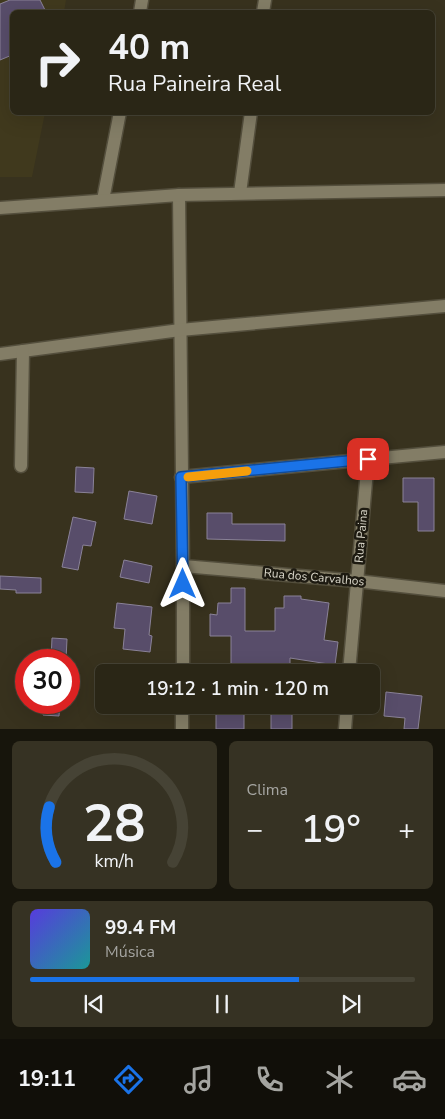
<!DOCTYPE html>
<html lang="es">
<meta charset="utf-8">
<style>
:root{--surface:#2a2616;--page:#363223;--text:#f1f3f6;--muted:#a5a5a1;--line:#464335;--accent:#1a73e8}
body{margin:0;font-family:"Nunito Sans",sans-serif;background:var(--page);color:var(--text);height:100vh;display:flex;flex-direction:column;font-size:19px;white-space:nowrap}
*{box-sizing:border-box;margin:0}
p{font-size:16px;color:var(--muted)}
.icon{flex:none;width:28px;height:28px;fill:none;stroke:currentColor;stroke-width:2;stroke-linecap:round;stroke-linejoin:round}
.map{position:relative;height:729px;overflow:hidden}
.drawer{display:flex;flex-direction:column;gap:12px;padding:12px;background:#17150c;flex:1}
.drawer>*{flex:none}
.guide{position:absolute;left:10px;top:10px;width:425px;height:105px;border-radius:8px;box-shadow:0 5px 20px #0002,0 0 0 1px var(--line);background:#2a2616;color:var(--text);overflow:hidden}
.speed{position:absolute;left:15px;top:649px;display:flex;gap:10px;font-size:25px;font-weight:700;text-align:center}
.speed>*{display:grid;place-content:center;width:65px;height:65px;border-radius:50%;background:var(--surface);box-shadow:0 5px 20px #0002,0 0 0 1px var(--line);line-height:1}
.speed .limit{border:8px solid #d22;background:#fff;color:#111}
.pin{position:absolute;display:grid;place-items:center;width:42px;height:42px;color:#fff;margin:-21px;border-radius:10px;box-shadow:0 2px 8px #0006}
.me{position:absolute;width:55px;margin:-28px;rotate:0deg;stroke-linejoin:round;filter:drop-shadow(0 0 4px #0008)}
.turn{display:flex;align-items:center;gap:18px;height:105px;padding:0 15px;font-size:22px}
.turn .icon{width:65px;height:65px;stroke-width:2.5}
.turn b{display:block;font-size:35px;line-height:42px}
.big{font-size:38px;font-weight:600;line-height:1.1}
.drawer .widget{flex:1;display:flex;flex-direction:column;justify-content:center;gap:8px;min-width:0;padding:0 18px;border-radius:8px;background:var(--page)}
.drawer .dial{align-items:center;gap:0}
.dial svg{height:130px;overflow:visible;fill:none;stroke:var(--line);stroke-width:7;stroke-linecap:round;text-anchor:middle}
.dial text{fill:var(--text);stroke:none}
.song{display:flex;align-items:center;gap:15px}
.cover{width:60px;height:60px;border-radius:8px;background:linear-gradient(135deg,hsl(250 70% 55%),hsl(180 70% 35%))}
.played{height:5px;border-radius:2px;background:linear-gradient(90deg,var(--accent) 70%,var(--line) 70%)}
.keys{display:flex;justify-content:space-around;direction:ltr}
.heat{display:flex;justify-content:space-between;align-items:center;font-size:28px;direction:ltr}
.drawer .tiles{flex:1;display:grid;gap:12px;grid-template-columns:1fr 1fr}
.widget:last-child{grid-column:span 2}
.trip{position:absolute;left:95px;top:664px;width:285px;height:50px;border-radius:8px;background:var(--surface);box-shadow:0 5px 20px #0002,0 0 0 1px var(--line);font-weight:600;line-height:50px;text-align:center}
.menu{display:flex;height:80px;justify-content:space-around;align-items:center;background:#110f09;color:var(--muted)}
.menu .icon{width:35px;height:35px}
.menu .current{color:var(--accent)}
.menu b{font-size:22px;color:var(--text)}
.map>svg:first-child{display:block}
</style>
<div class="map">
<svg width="445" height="729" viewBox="0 0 445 729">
<rect width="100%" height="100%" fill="#38321e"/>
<!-- built -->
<polygon fill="#40391d" points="0,0 66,0 64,12 12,12 12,112 45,113 32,177 0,177"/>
<!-- building -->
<g fill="#584d6a" stroke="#8a8298">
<polygon points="10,0 40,0 46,12 12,12 12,55 0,60 0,4"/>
<polygon points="76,467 94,468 93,493 75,492"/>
<polygon points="403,478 434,478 434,531 418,531 418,502 403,502"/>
<polygon points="129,491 157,496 152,524 124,519"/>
<polygon points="207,513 232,513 232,524 285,524 285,541 207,539"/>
<polygon points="73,517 96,522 91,546 83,545 78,570 62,567"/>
<polygon points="124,560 152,566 149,583 120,577"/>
<polygon points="0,576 41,578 41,593 16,593 16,590 0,589"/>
<polygon points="231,588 245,588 245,631 275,631 275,608 284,608 284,596 301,596 301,599 329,603 324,640 338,642 335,665 290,658 290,672 271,672 271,666 231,666 231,636 210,636 210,614 217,615 218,603 231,603"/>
<polygon points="117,603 152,607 149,635 152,636 150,652 123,649 125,629 114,628"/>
<polygon points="52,638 67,639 66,660 51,660"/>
<polygon points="386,692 422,696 418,729 404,729 405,718 384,716"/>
<polygon points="44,702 60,702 59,716 43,715"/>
<rect x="216" y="705" width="28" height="24"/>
<polygon points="271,705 290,705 290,711 292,711 292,729 271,729"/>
</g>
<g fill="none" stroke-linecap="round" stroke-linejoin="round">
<defs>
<g id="minor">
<polyline points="140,12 142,0"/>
<polyline points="263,12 265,0"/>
<polyline points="240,193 251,112"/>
<polyline points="179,195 183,566 183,672"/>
<polyline points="103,200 120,112"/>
<polyline points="0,208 179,195 445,190"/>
<polyline points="0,354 180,330 445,306"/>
<polyline points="21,466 23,351"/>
<polyline points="181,477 445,452"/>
<polyline points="183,566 357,581 445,591"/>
<polyline points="349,672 368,459"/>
<polyline points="182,729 182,705"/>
<polyline points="345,729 347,705"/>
</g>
</defs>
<!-- minor casing -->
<use href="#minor" stroke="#544f3d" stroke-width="15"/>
<!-- minor -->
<use href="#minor" stroke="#837d66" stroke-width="12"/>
</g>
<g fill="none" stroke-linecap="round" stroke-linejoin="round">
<defs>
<polyline id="route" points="183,584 181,477 368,459"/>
</defs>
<!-- route casing -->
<use href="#route" stroke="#114b97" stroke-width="12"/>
<!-- route -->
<use href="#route" stroke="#1a73e8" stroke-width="9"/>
<!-- slow -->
<polyline stroke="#f59e0b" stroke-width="9" points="188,477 247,471"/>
</g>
<g text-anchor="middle" stroke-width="5" stroke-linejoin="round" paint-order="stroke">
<!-- street labels -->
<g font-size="12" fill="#dcd9cc" stroke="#1d1a11">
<text transform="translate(361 536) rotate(-85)" y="4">Rua Paina</text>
<text transform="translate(314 577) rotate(5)" y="4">Rua dos Carvalhos</text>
</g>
</g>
</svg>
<div class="speed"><div class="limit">30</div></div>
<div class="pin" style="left:368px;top:459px;background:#d93025"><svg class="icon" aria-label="arrive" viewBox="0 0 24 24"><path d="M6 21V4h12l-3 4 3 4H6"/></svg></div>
<svg class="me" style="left:183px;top:584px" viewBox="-20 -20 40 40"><path d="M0-17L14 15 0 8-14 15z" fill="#1a73e8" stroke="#fff" stroke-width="4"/></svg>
<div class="trip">19:12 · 1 min · 120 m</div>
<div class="guide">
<div class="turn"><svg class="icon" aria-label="right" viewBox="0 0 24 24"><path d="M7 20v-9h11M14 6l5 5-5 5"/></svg><div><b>40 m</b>Rua Paineira Real</div></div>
</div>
</div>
<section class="drawer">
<div class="tiles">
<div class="widget dial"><svg viewBox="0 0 100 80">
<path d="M14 69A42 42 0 1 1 86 69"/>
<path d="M14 69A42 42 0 0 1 10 35" stroke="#1a73e8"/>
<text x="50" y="56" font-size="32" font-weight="700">28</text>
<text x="50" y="72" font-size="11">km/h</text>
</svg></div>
<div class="widget"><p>Clima</p>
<div class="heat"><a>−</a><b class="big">19°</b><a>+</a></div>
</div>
<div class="widget">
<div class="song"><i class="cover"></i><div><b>99.4 FM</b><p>Música</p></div></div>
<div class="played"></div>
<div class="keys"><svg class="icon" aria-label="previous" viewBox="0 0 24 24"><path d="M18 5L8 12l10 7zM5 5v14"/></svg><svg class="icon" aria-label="pause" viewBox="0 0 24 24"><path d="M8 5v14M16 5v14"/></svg><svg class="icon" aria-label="next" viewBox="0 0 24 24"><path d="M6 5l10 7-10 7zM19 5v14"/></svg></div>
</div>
</div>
</section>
<nav class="menu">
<b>19:11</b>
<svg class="icon current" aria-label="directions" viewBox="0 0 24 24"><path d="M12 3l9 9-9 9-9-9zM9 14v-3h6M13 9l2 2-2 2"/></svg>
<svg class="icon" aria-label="music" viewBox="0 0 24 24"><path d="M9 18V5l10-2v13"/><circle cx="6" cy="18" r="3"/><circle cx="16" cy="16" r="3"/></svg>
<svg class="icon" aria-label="phone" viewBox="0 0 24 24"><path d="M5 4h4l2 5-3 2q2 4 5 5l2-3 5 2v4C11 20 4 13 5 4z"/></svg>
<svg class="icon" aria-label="climate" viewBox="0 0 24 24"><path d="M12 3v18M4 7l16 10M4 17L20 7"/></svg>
<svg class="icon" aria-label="car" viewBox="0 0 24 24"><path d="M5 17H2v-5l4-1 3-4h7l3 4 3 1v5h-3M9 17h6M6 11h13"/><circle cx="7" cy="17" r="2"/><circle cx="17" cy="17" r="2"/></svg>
</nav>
